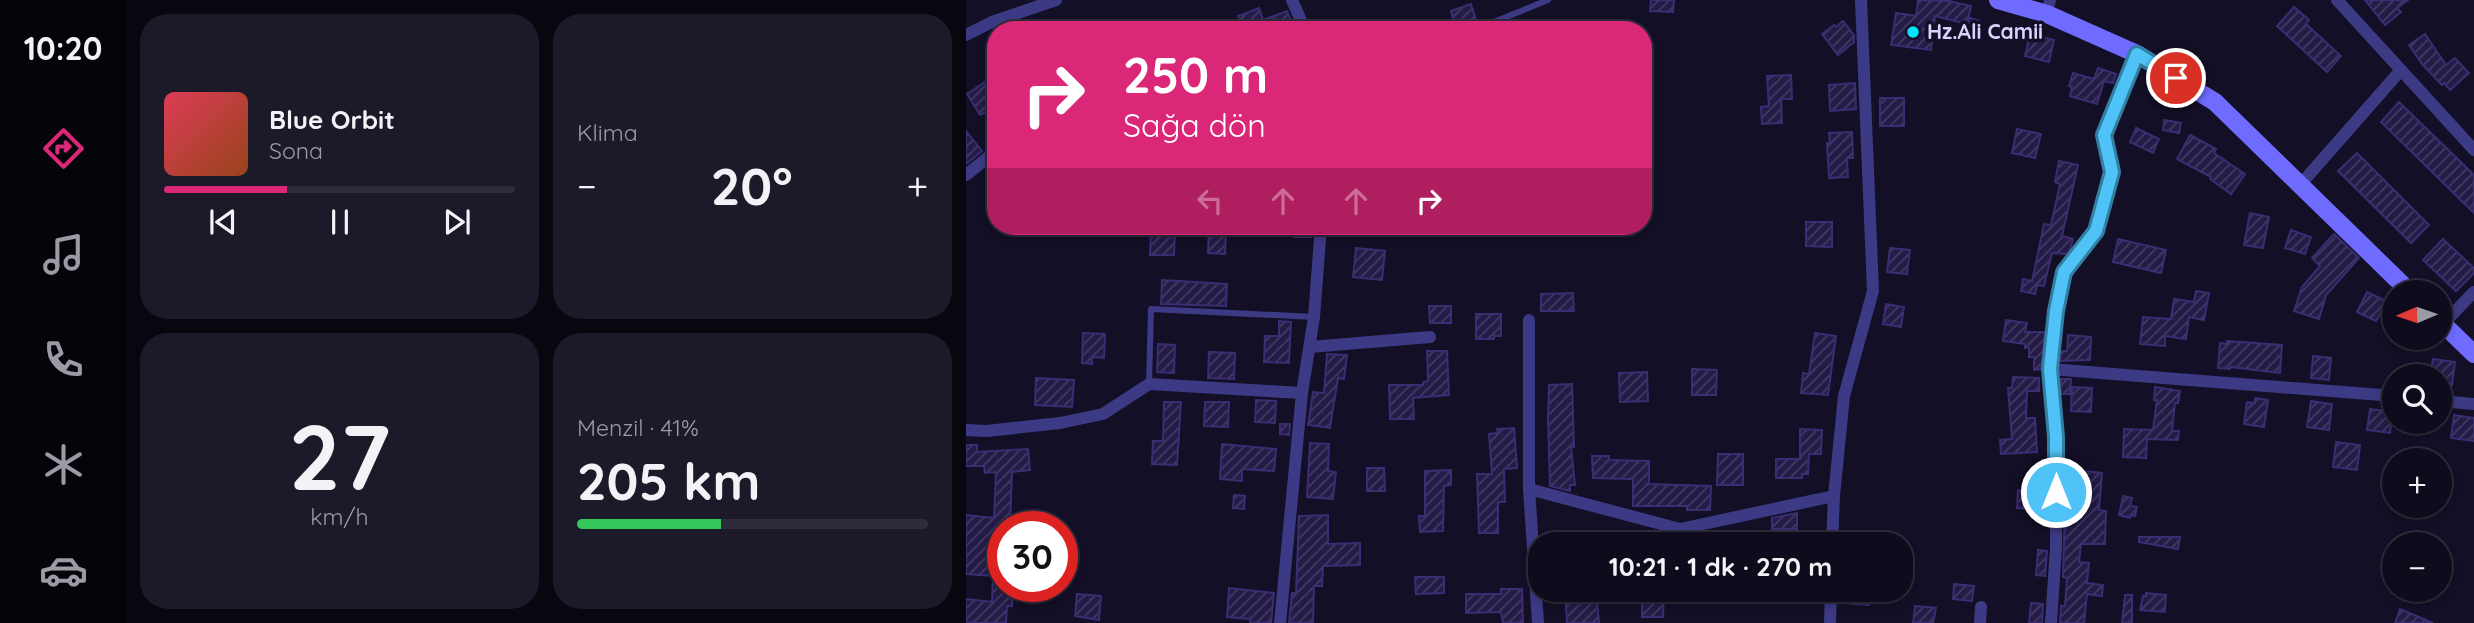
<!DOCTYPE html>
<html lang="tr">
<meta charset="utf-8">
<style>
:root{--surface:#0e0b1c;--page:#1c1929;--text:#f1f3f6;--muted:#9b9ba3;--line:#2e2b3b;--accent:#db2777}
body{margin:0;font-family:Quicksand,sans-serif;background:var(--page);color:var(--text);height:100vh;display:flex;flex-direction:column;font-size:26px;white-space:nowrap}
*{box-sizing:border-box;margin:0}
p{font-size:23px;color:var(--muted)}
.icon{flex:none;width:38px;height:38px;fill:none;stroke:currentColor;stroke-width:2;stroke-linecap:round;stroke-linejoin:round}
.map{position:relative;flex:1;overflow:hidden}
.side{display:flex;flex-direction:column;gap:14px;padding:14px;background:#08060f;width:840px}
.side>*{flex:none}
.guide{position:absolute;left:21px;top:21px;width:665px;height:214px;border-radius:28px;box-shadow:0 4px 10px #0003,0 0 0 2px var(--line);background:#db2777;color:#fff;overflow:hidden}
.needle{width:46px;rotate:268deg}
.controls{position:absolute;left:1416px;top:280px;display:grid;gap:14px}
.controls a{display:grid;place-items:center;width:70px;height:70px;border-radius:50%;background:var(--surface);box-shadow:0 4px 10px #0003,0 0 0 2px var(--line);font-size:35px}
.speed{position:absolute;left:21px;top:511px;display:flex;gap:14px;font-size:35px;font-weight:700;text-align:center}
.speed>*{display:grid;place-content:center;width:91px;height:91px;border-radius:50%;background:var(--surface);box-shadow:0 4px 10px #0003,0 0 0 2px var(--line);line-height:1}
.speed .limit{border:10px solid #d22;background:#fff;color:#111}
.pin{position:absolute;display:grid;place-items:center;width:60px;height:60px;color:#fff;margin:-30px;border:4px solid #fff;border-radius:50%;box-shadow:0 2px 7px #0007}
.me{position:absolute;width:77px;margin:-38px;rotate:0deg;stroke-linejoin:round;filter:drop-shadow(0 0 5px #0008)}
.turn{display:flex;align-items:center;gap:24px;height:147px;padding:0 21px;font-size:32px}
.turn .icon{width:91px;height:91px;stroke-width:2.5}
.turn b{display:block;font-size:49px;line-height:60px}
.lanes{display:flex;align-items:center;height:66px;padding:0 21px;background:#0003;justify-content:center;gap:35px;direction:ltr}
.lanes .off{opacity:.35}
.big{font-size:52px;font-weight:800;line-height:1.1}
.side .tile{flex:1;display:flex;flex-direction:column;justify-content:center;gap:10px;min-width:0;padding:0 24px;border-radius:28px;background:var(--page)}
.side .dial{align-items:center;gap:0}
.dial b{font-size:91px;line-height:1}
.song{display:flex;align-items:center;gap:21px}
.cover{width:84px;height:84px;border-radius:10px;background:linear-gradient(135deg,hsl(350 70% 55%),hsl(20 70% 35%))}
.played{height:7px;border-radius:4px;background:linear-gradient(90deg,var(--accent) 35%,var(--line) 35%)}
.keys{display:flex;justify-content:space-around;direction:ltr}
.heat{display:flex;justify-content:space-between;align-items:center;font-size:38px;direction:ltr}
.charge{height:10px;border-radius:5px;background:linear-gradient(90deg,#34c759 41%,var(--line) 0)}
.side .tiles{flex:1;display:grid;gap:14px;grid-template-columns:repeat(2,1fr)}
.trip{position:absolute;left:562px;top:532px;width:385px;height:70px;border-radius:28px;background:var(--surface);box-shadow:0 4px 10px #0003,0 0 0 2px var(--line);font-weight:800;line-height:70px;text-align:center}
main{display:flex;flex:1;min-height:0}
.tab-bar{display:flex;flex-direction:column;width:126px;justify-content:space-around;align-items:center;background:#06040b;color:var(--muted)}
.tab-bar .icon{width:49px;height:49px}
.tab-bar .on{color:var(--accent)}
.tab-bar b{font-size:32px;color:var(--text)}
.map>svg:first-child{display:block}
</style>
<main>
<nav class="tab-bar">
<b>10:20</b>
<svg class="icon on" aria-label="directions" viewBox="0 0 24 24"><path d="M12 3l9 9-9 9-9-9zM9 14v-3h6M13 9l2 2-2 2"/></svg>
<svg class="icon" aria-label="music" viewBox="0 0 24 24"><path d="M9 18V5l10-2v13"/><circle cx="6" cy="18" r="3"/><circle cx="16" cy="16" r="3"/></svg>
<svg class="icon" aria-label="phone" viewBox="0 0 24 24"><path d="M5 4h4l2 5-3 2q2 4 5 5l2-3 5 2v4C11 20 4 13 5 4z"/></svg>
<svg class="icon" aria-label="climate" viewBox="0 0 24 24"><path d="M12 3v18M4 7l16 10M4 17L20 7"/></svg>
<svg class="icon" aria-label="car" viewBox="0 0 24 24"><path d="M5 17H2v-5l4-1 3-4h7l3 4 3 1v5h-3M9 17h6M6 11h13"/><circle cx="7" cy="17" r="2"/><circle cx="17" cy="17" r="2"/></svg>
</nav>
<section class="side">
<div class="tiles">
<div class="tile">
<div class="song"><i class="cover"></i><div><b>Blue Orbit</b><p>Sona</p></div></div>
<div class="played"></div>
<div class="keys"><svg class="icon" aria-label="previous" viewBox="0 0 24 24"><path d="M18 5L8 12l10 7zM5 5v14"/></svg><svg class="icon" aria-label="pause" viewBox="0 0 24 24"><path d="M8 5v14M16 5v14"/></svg><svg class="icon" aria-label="next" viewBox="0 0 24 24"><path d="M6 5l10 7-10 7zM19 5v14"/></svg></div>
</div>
<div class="tile"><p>Klima</p>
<div class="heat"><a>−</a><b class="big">20°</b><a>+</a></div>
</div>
<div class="tile dial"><b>27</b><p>km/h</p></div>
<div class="tile"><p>Menzil · 41%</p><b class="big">205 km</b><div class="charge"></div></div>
</div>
</section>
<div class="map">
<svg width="1508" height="623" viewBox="0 0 1508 623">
<defs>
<pattern id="building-hatch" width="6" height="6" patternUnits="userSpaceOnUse" patternTransform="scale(1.75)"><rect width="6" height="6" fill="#241b47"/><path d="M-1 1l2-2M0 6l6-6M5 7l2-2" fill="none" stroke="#433b63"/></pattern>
</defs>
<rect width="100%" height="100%" fill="#130f26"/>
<!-- building -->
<g fill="url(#building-hatch)" stroke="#3b2d73" stroke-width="2">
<polygon points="685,0 708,0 707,12 684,11"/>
<polygon points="952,0 983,1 1005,6 1001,24 969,16 965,50 925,45 930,13 950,16"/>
<polygon points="1399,0 1442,0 1431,8 1435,12 1419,25"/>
<polygon points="505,4 511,23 490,30 485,11"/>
<polygon points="1328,7 1343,20 1340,24 1375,56 1361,72 1311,26"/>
<polygon points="293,8 297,20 321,11 329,30 274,30 277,28 272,16"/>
<polygon points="1004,18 1014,21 1011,33 1001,31"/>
<polygon points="877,21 888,35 888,42 872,55 856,34 868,25 870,27"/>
<polygon points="1064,34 1088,40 1083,62 1059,56"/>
<polygon points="1459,34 1480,65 1489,58 1503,73 1484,90 1478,83 1476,85 1456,64 1443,45"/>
<polygon points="1132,68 1150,74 1147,83 1138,81 1131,104 1104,96 1106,87 1103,86 1107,73 1128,79"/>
<polygon points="825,75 826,99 815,99 816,123 796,124 795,107 803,106 801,76"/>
<polygon points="19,82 30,100 30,106 14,115 1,94"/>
<polygon points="889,83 890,109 864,111 863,85"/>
<rect x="914" y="98" width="24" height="28"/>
<polygon points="1433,102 1508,175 1508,213 1415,122"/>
<polygon points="1198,120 1215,123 1213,133 1197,130"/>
<polygon points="1170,128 1193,139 1187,153 1164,142"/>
<polygon points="1051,129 1075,134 1069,158 1046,153"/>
<polygon points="0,131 16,151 0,164"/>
<polygon points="886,132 887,158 881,158 882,177 863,178 861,143 864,143 863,133"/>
<polygon points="1224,135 1250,149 1248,153 1279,174 1265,194 1244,179 1245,177 1211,159"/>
<polygon points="1391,153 1463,225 1445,243 1372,171"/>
<polygon points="1093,161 1112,165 1096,236 1107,239 1104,250 1101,254 1086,253 1078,286 1071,285 1069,294 1055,291 1057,279 1066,281 1078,224 1085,225 1094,184 1089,182"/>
<polygon points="1284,213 1303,217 1297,248 1278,245"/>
<polygon points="840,222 866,222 866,247 840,246"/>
<polygon points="185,226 209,226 208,255 184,255"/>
<polygon points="328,226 346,226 345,237 328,237"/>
<polygon points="243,230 260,230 259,254 242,253"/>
<polygon points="1325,230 1345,237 1339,254 1319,248"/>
<polygon points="1368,234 1393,258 1360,295 1353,319 1328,311 1336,287 1354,266 1346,258"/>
<polygon points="1152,239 1200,250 1195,273 1147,262"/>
<polygon points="1477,239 1508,268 1508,273 1490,291 1457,260"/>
<polygon points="390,248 419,251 416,280 387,277"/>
<polygon points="924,248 944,250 941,274 921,272"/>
<polygon points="196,280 261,284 260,306 195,304"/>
<polygon points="1230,291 1243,293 1238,320 1223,317 1220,339 1199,336 1199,346 1174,344 1177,317 1205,319 1208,299 1228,302"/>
<polygon points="1401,292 1422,302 1410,321 1391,312"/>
<polygon points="607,293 608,311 575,311 575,294"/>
<polygon points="920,304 938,307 935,327 917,324"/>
<polygon points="463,306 485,306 485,323 464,323"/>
<polygon points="510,314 535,314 535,336 528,336 528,339 510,339"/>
<polygon points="1040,320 1061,323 1059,332 1079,332 1075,369 1068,370 1068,357 1063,357 1063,348 1059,348 1059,344 1037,341"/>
<polygon points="313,321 325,322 323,363 298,362 299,336 313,336"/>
<polygon points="117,333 139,334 138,358 126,357 126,364 116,363"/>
<polygon points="849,333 870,336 862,395 835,393 837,373 843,374"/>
<polygon points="1102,335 1125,337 1124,360 1094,361 1095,351 1101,351"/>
<polygon points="1261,341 1316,345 1314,373 1264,367 1264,369 1252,368 1254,343 1261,344"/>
<polygon points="192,344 209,345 208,373 191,372"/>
<polygon points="461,351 481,351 483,395 447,398 448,419 424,419 423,385 457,385 457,382 462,381"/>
<polygon points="243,352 269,353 268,379 242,378"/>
<polygon points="361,354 381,355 378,379 372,378 364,428 342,425 347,392 358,393"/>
<polygon points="1347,356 1365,358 1363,380 1345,378"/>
<polygon points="1467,359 1489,362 1486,385 1474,383 1474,376 1464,376"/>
<polygon points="726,369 751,370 750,395 726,395"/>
<polygon points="681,372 682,401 654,402 653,373"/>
<polygon points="1047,377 1073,378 1073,391 1061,391 1060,418 1069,418 1071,452 1035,454 1034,440 1046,439 1042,388 1046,388"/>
<polygon points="70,378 108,380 106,407 69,405"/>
<polygon points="1095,379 1105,379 1104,394 1095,394"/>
<polygon points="606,384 608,447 605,447 609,485 604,485 604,491 584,486 582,418 583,385"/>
<polygon points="1106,387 1126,388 1125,412 1105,411"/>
<polygon points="1189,387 1214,391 1212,403 1209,403 1206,431 1213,431 1212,440 1181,439 1180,458 1157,457 1158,429 1187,430 1191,400 1188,400"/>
<polygon points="1289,398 1302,400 1298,427 1278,424 1281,402 1289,403"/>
<polygon points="290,400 310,401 309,423 289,422"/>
<polygon points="1345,401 1366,404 1363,430 1341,427"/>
<polygon points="198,402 215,402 211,465 186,464 187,441 197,441"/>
<polygon points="239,402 263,402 262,427 238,426"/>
<polygon points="1404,409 1427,412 1424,433 1401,430"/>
<polygon points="1488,415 1508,418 1508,441 1485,438"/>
<polygon points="314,424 324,424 323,435 314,434"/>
<polygon points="548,428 551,468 538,469 539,502 532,502 532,533 513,533 511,474 526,474 523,434 532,433 531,429"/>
<polygon points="834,429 856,430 855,454 843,454 842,474 836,474 836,478 810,478 810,459 834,459"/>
<polygon points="1370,442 1394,445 1391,470 1367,467"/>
<polygon points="344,443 363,444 362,471 370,472 367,499 341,497"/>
<polygon points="256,444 310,449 308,471 276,469 276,481 254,479"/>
<polygon points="0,445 11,445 11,452 62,449 64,470 46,472 44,527 37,527 37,586 47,586 46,606 41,606 40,623 0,623 0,599 26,602 27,576 0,574 0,515 28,518 30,472 19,473 18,466 0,466"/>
<polygon points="752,454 777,454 777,485 751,485"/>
<polygon points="626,456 643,456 643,460 683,461 683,484 745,486 744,510 721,510 721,506 667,506 667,479 627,478"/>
<polygon points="401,468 418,468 419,491 401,491"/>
<polygon points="485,470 485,485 478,486 477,531 454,532 453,516 459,516 459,471"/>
<polygon points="1110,470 1136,473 1133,510 1140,511 1139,544 1115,544 1113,562 1123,563 1121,583 1137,585 1136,596 1121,594 1118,623 1094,623 1095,606 1099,606 1101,578 1097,577 1099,507 1107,508"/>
<polygon points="1052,490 1072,492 1070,509 1051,508"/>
<polygon points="268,495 279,496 278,509 267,508"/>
<polygon points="1157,496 1166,498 1164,506 1171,507 1169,516 1165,515 1164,518 1153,515"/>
<polygon points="831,513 831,529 806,529 806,518"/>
<polygon points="362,515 362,544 394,543 394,565 357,566 356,586 348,586 347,623 323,623 326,593 330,593 333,516"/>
<polygon points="1173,537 1214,537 1212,549 1173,542"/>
<polygon points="1072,550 1081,551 1079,576 1070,575"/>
<polygon points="449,577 478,577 478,593 450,594"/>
<polygon points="988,584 1008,586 1006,601 987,599"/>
<polygon points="263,588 308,593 305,623 284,623 284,619 261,617"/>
<polygon points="535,589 556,589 557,623 537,623 535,612 500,613 500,594 535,594"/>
<polygon points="599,590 616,590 618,603 631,602 633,623 601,623"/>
<polygon points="880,590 904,590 903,605 879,603"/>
<polygon points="676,591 698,591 697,617 676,617"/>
<polygon points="1180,593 1200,595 1199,612 1174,610 1177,596 1180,596"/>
<polygon points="111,594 135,596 133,620 109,616"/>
<polygon points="1159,595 1166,595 1166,623 1156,623"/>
<polygon points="1065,603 1077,604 1076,623 1063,623"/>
<polygon points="949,606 970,608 967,623 947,623"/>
<polygon points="1434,609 1467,623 1429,623"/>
</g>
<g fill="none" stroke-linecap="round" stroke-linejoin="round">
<!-- lane -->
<g stroke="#3d3a85" stroke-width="6">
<polyline points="508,30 582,0"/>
<polyline points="183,384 185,309 348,317"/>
</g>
<!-- street -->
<g stroke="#3d3a85" stroke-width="12">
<polyline points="326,0 339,30"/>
<polyline points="1371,0 1508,150"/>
<polyline points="1081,14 1084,0"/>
<polyline points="0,35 26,22 90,0"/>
<polyline points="0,175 30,151"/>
<polyline points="1334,185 1435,70"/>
<polyline points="563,320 563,489 572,623"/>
<polyline points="1477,324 1508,292"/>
<polyline points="344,347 464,337"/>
<polyline points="1084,369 1428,396"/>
<polyline points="1474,401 1508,404"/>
<polyline points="0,430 21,431 94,423 137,414 183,384 336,393"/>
<polyline points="563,489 714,529 868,496"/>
<polyline points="866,544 868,496 878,396 907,291 895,0"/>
<polyline points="314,623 336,393 348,317 355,226"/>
<polyline points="864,623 865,590"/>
<polyline points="1014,623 1015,607"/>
<polyline points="1085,623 1090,547 1090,437 1084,369 1090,311 1098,272 1130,231 1146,172 1138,135 1171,54"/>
</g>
<!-- secondary -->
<g stroke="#6f6bff" stroke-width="18">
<polyline points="1032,0 1081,14 1171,54 1249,102 1444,292"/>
<polyline points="1474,321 1508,354"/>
</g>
</g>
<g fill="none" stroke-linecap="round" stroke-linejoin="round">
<defs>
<polyline id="route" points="1090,492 1090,437 1084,369 1090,311 1098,272 1130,231 1146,172 1138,135 1171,54 1210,78"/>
</defs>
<!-- route casing -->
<use href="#route" stroke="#337fa1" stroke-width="18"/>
<!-- route -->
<use href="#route" stroke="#4fc3f7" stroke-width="12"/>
</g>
<!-- markers -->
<circle fill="#00e5ff" stroke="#130f26" stroke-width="2.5" cx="947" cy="32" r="7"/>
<g text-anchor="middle" stroke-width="7" stroke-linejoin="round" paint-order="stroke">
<!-- poi labels -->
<g font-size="21" font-weight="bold" fill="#d9d4ff" stroke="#130f26" text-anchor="start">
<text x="961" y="39">Hz.Ali Camii</text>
</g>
</g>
</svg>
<div class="controls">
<a><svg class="needle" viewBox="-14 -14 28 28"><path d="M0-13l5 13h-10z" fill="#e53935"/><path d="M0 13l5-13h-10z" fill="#9b9ba3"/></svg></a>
<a><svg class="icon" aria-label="search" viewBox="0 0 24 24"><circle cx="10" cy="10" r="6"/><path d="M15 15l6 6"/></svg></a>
<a>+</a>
<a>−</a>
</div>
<div class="speed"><div class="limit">30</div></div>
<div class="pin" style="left:1210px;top:78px;background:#d93025"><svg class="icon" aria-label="arrive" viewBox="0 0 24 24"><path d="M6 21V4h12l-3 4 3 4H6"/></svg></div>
<svg class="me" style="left:1090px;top:492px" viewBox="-20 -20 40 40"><circle r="17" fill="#4fc3f7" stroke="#fff" stroke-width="3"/><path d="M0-11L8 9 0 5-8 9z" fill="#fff"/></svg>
<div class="trip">10:21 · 1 dk · 270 m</div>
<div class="guide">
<div class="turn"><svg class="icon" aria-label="right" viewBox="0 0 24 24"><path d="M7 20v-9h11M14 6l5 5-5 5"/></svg><div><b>250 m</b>Sağa dön</div></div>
<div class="lanes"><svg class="icon off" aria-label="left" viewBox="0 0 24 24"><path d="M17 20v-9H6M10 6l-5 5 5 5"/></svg><svg class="icon off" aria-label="ahead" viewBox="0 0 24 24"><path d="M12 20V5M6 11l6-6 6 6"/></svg><svg class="icon off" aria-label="ahead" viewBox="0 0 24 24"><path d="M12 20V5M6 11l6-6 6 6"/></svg><svg class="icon" aria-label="right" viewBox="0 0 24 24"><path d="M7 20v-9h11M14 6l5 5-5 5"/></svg></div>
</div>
</div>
</main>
